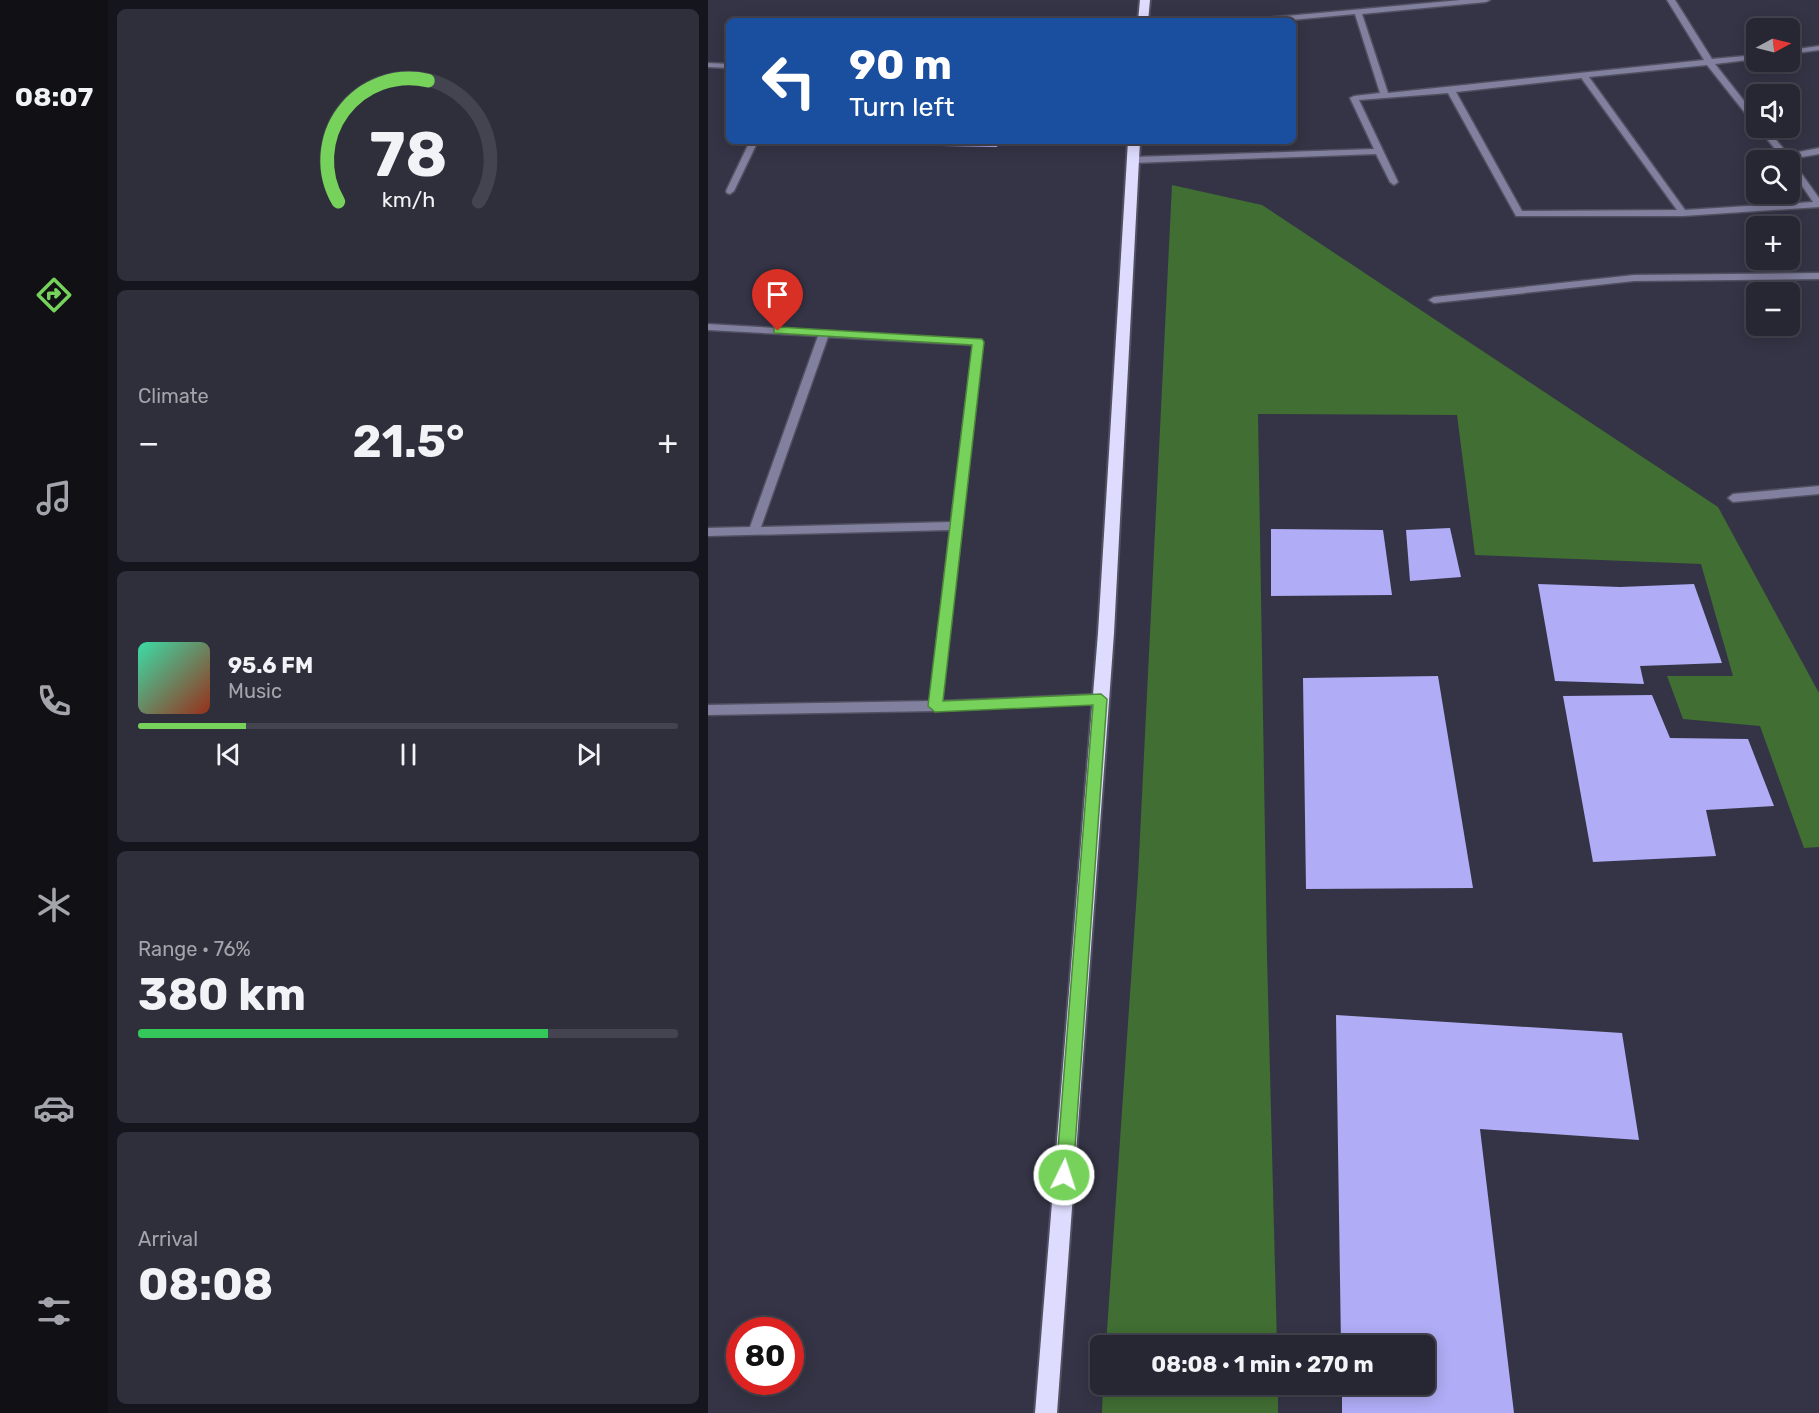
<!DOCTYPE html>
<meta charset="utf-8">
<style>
:root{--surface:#272734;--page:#2f2f3c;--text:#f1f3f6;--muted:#a4a5ac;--line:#43444f;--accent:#76d25a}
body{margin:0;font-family:Rubik,sans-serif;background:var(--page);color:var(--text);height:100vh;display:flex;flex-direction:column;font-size:22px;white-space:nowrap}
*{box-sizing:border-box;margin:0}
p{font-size:20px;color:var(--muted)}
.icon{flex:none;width:33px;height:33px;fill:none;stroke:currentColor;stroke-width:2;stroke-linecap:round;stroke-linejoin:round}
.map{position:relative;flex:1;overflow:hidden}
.panel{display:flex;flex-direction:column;gap:9px;padding:9px;background:#15151d;width:600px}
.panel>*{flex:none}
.hud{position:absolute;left:18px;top:18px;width:570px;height:126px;border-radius:9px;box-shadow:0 3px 15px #0003,0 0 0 2px var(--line);background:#1a4fa0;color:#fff;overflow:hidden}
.needle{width:39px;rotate:83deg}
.controls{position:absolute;left:1038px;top:18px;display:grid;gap:12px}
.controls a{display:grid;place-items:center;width:54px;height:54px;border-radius:9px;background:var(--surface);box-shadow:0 3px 15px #0003,0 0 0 2px var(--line);font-size:30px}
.speed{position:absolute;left:18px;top:1317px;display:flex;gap:12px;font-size:30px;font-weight:700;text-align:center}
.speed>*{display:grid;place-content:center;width:78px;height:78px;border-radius:50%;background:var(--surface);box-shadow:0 3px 15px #0003,0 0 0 2px var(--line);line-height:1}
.speed .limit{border:9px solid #d22;background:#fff;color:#111}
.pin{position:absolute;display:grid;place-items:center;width:51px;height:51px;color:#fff;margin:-62px -26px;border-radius:50% 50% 50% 0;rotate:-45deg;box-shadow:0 0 6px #0007}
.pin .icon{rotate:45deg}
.me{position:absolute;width:66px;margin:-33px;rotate:4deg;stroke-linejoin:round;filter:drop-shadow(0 0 4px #0008)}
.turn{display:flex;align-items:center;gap:21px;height:126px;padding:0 24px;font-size:27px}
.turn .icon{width:78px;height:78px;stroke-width:2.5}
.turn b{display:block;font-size:42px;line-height:51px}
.big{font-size:45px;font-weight:700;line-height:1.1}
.panel .card{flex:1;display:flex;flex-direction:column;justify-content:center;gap:9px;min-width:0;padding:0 21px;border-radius:9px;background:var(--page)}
.panel .dial{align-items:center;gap:0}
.dial svg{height:156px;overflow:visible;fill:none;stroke:var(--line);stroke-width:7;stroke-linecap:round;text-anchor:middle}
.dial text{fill:var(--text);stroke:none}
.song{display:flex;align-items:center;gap:18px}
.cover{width:72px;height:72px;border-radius:9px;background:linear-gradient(135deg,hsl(160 70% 55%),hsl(10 70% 35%))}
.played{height:6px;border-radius:3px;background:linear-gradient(90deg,var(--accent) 20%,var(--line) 20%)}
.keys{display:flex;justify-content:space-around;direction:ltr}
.heat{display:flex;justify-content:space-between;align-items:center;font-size:33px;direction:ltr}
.charge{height:9px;border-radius:4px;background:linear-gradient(90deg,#34c759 76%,var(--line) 0)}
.trip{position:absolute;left:382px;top:1335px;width:345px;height:60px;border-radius:9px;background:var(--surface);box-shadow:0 3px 15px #0003,0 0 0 2px var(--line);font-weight:700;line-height:60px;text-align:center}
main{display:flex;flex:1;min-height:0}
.tab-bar{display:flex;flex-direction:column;width:108px;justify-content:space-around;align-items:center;background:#101015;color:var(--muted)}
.tab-bar .icon{width:42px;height:42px}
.tab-bar .current{color:var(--accent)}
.tab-bar b{font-size:27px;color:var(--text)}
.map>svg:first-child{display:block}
</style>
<main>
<nav class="tab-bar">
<b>08:07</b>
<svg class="icon current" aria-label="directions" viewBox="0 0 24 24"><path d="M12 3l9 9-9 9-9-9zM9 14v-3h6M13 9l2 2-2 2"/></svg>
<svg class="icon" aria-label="music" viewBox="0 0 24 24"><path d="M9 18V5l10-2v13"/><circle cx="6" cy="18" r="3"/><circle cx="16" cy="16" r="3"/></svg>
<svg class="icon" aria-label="phone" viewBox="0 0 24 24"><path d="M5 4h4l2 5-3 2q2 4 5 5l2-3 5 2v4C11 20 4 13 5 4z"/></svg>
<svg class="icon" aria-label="climate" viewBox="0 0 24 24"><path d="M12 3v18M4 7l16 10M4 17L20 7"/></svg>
<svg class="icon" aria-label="car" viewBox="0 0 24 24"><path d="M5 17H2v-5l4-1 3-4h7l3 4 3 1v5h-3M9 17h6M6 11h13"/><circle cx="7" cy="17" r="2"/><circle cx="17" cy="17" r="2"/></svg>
<svg class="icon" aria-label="filters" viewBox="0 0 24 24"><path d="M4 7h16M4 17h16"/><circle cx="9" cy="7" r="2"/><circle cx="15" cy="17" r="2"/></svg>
</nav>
<section class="panel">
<div class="card dial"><svg viewBox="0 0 100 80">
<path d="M14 69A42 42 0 1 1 86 69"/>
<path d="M14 69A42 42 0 0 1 60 7" stroke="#76d25a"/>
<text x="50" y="56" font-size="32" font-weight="700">78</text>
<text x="50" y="72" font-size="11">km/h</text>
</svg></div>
<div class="card"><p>Climate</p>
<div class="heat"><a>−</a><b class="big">21.5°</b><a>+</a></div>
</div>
<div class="card">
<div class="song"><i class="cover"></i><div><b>95.6 FM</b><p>Music</p></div></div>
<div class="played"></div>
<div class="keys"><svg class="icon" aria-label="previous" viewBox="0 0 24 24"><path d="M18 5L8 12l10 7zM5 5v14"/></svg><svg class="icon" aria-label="pause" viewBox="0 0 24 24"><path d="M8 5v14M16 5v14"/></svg><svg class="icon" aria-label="next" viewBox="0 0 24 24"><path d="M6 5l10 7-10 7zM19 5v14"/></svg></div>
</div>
<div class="card"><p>Range · 76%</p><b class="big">380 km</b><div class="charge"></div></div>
<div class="card"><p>Arrival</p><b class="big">08:08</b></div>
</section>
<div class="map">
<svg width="1111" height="1413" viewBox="0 0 1111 1413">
<rect width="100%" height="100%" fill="#343446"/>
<!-- forest -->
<g fill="#406e33">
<polygon points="464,185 554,205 1010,507 1111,693 1111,847 1096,848 1052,726 975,719 959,676 1025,676 993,564 767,555 749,415 550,414 559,956 569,1345 398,1345 430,877"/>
<polygon points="395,1385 570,1385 570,1413 394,1413"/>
</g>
<!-- building -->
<g fill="#b0acf5">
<polygon points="235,141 291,141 289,147 233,146"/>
<polygon points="742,528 753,577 702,581 698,530"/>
<polygon points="563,529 675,530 684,595 563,596"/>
<polygon points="830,584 912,587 986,584 1014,663 932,666 936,684 847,681"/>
<polygon points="730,676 765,888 598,889 595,678"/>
<polygon points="944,695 962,738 1040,739 1066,806 998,810 1008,856 885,862 855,696"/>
<polygon points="628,1015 914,1033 931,1140 772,1129 806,1413 634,1413 634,1384 717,1384 717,1346 633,1346"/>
</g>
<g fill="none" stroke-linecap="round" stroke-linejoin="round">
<defs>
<g id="minor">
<path d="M753 0H782L778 2 654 14 680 93 996 60 959 0H967L1004 59 1048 55V59L1007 64 1048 116V123H1045L999 65 881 77 977 210 1105 202 1082 168V160H1076L1050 128H1058L1080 154 1111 148V154L1083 159 1111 198V207L975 216H808L740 93 651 100 690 182 686 185 682 182 668 154 425 163 421 160 425 157 666 149 642 98 646 96 672 93 647 14 573 21H543L547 19ZM874 78V79L969 210 814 211 748 92Z"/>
<polygon points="103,18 109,18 110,21 102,21"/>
<polygon points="1111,46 1111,50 1082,54 1082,50"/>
<polygon points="0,63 21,64 21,68 0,67"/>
<polygon points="42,141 50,141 26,191 22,194 19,193 18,191"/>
<polygon points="1111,273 1111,279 926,281 726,303 721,300 726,297 926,275"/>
<path d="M0 324 273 340 275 342 234 701 393 694 397 696 399 699 397 702 227 711 0 715V705L222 701 242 530 0 536V528L42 527 110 336 0 330ZM120 337 265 345 243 522 53 527Z"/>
<polygon points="1111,486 1111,494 1025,502 1020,498 1025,494"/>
</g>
<g id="trunk">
<polygon points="432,0 442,0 440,21 430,21"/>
<polygon points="420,141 432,141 406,633 349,1413 327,1413 390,633"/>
</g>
</defs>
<!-- minor casing -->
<use href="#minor" stroke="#505061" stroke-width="3"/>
<!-- trunk casing -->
<use href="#trunk" stroke="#505061" stroke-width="4"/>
<!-- minor -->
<use href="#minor" fill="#81809f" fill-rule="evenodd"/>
<!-- trunk -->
<use href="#trunk" fill="#dedcfe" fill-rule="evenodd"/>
</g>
<!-- route -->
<polygon fill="#76d25a" stroke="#4d883a" stroke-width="1.5" points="70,327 274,339 276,342 235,701 393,694 399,699 365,1175 362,1181 356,1183 350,1181 348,1175 385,705 227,712 220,706 264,345 66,333 66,328"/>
</svg>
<div class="controls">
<a><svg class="needle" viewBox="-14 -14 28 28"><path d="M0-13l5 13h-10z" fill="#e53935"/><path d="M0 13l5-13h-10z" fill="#a4a5ac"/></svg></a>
<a><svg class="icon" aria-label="sound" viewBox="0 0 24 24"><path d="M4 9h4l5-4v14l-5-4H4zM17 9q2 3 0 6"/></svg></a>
<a><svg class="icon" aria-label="search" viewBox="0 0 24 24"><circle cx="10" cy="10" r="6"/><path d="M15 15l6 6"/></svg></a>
<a>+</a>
<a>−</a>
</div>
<div class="speed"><div class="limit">80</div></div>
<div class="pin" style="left:70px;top:331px;background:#d93025"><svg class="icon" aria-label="arrive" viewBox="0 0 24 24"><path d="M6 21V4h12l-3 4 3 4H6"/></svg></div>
<svg class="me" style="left:356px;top:1175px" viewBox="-20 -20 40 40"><circle r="17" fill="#76d25a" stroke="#fff" stroke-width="3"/><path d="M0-11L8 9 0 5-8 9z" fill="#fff"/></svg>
<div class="trip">08:08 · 1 min · 270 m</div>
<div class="hud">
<div class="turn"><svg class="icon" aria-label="left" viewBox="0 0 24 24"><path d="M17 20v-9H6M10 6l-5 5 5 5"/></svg><div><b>90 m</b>Turn left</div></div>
</div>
</div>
</main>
